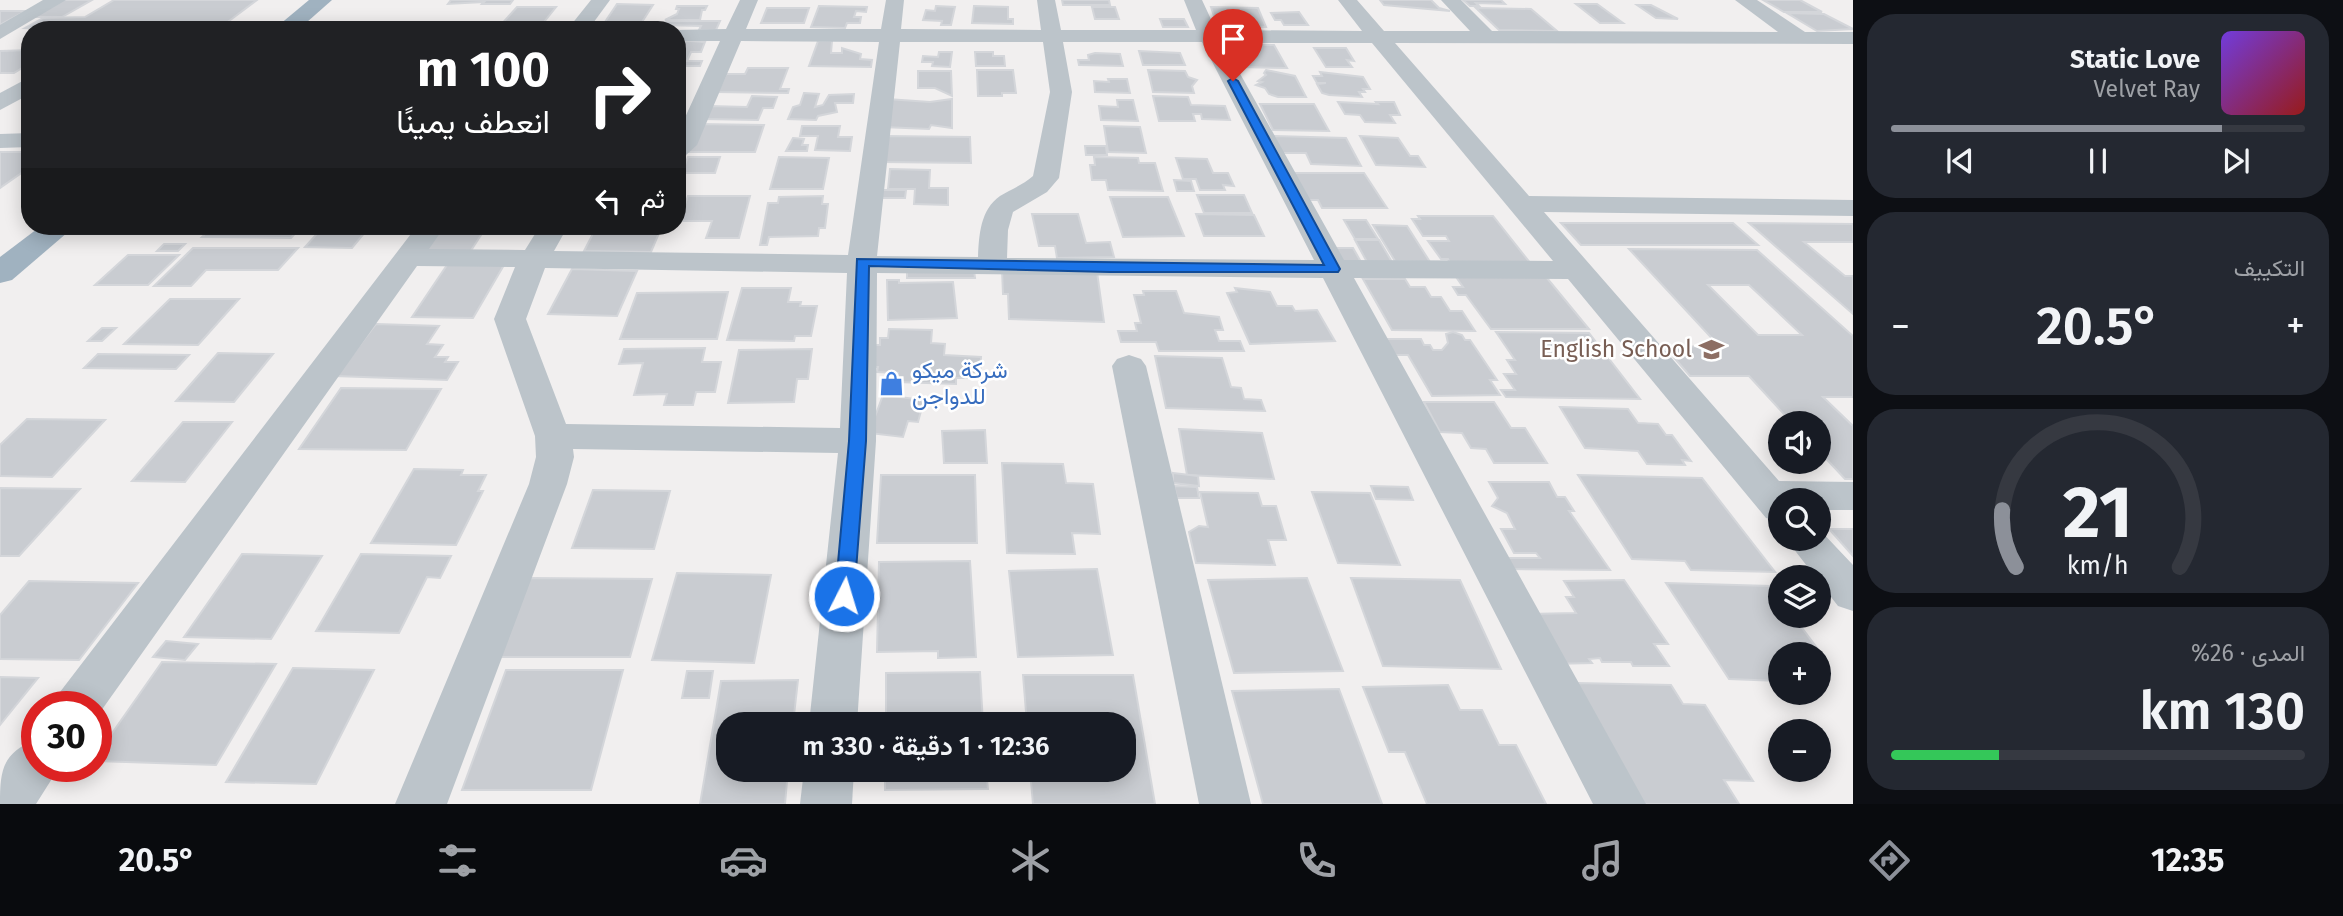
<!DOCTYPE html>
<html lang="ar">
<meta charset="utf-8">
<style>
:root{--surface:#171b24;--page:#242831;--text:#f1f3f6;--muted:#9ea1a6;--line:#363941;--accent:#8c9099}
body{margin:0;font-family:"Fira Sans",Vazirmatn,sans-serif;background:var(--page);color:var(--text);direction:rtl;height:100vh;display:flex;flex-direction:column;font-size:26px;white-space:nowrap}
*{box-sizing:border-box;margin:0}
p{font-size:23px;color:var(--muted)}
.icon{flex:none;width:38px;height:38px;fill:none;stroke:currentColor;stroke-width:2;stroke-linecap:round;stroke-linejoin:round}
.map{position:relative;flex:1;overflow:hidden;direction:ltr}
.details{display:flex;flex-direction:column;gap:14px;padding:14px;background:#0d0f14;width:490px}
.details>*{flex:none}
.top-card{position:absolute;left:21px;top:21px;width:665px;height:214px;border-radius:28px;box-shadow:0 4px 18px #0003;direction:rtl;background:#202124;color:#fff;overflow:hidden}
.controls{position:absolute;left:1768px;top:411px;display:grid;gap:14px}
.controls a{display:grid;place-items:center;width:63px;height:63px;border-radius:50%;background:var(--surface);box-shadow:0 4px 18px #0003;font-size:35px}
.speed{position:absolute;left:21px;top:691px;display:flex;gap:14px;font-size:35px;font-weight:700;text-align:center}
.speed>*{display:grid;place-content:center;width:91px;height:91px;border-radius:50%;background:var(--surface);box-shadow:0 4px 18px #0003;line-height:1}
.speed .limit{border:10px solid #d22;background:#fff;color:#111}
.pin{position:absolute;display:grid;place-items:center;width:60px;height:60px;color:#fff;margin:-72px -30px;border-radius:50% 50% 50% 0;rotate:-45deg;box-shadow:0 0 7px #0007}
.pin .icon{rotate:45deg}
.me{position:absolute;width:77px;margin:-38px;rotate:5deg;stroke-linejoin:round;filter:drop-shadow(0 0 5px #0008)}
.turn{display:flex;align-items:center;gap:24px;height:147px;padding:0 21px;font-size:32px}
.turn .icon{width:91px;height:91px;stroke-width:2.5}
.turn b{display:block;font-size:49px;line-height:60px}
.then{display:flex;align-items:center;height:66px;padding:0 21px;background:#0003;gap:14px;font-size:26px}
.big{font-size:52px;font-weight:600;line-height:1.1}
.details .card{flex:1;display:flex;flex-direction:column;justify-content:center;gap:10px;min-width:0;padding:0 24px;border-radius:28px;background:var(--page)}
.details .dial{align-items:center;gap:0}
.dial svg{height:182px;overflow:visible;fill:none;stroke:var(--line);stroke-width:7;stroke-linecap:round;text-anchor:middle}
.dial text{fill:var(--text);stroke:none}
.song{display:flex;align-items:center;gap:21px}
.cover{width:84px;height:84px;border-radius:10px;background:linear-gradient(135deg,hsl(260 70% 55%),hsl(0 70% 35%))}
.played{height:7px;border-radius:4px;background:linear-gradient(90deg,var(--accent) 80%,var(--line) 80%)}
.keys{display:flex;justify-content:space-around;direction:ltr}
.heat{display:flex;justify-content:space-between;align-items:center;font-size:38px;direction:ltr}
.charge{height:10px;border-radius:5px;background:linear-gradient(90deg,#34c759 26%,var(--line) 0)}
.trip{position:absolute;left:716px;top:712px;width:420px;height:70px;border-radius:28px;background:var(--surface);box-shadow:0 4px 18px #0003;font-weight:600;line-height:70px;text-align:center;direction:rtl}
.dock{display:flex;height:112px;justify-content:space-around;align-items:center;background:#090b0e;color:var(--muted)}
.dock .icon{width:49px;height:49px}
.dock .on{color:var(--accent)}
.dock b{font-size:32px;color:var(--text)}
main{display:flex;flex:1;min-height:0}
.map>svg:first-child{display:block}
</style>
<main>
<section class="details">
<div class="card">
<div class="song"><i class="cover"></i><div><b>Static Love</b><p>Velvet Ray</p></div></div>
<div class="played"></div>
<div class="keys"><svg class="icon" aria-label="previous" viewBox="0 0 24 24"><path d="M18 5L8 12l10 7zM5 5v14"/></svg><svg class="icon" aria-label="pause" viewBox="0 0 24 24"><path d="M8 5v14M16 5v14"/></svg><svg class="icon" aria-label="next" viewBox="0 0 24 24"><path d="M6 5l10 7-10 7zM19 5v14"/></svg></div>
</div>
<div class="card"><p>التكييف</p>
<div class="heat"><a>−</a><b class="big">20.5°</b><a>+</a></div>
</div>
<div class="card dial"><svg viewBox="0 0 100 80">
<path d="M14 69A42 42 0 1 1 86 69"/>
<path d="M14 69A42 42 0 0 1 8 44" stroke="#8c9099"/>
<text x="50" y="56" font-size="32" font-weight="700">21</text>
<text x="50" y="72" font-size="11">km/h</text>
</svg></div>
<div class="card"><p>المدى · 26%</p><b class="big">130 km</b><div class="charge"></div></div>
</section>
<div class="map">
<svg width="1853" height="804" viewBox="0 0 1853 804">
<rect width="100%" height="100%" fill="#f1efef"/>
<!-- building -->
<g fill="#c9ccd1" stroke="#d4d6da" stroke-width="2" fill-rule="evenodd">
<polygon points="60,0 92,0 62,17 29,17"/>
<polygon points="114,0 257,0 217,30 25,28 43,18 85,17"/>
<polygon points="451,0 513,0 510,4 482,4 484,2 448,4"/>
<polygon points="1062,0 1109,0 1110,5 1063,5"/>
<polygon points="1380,0 1431,0 1439,8 1450,11 1384,5"/>
<polygon points="1463,0 1501,0 1505,4 1476,3 1479,6 1470,6"/>
<polygon points="1763,0 1800,0 1822,12 1784,12"/>
<polygon points="617,4 653,5 642,22 605,22"/>
<polygon points="1576,4 1597,4 1623,23 1600,23"/>
<polygon points="1637,5 1651,5 1678,19 1656,18"/>
<polygon points="677,6 707,6 705,10 702,10 700,20 665,20 677,14 679,9 676,9"/>
<polygon points="819,6 867,7 866,12 856,11 854,17 861,17 860,23 847,23 845,28 811,27"/>
<polygon points="936,6 955,7 951,25 941,25 942,21 923,20 926,10 935,11"/>
<polygon points="974,6 1008,7 1008,19 1013,19 1013,24 972,23"/>
<polygon points="517,7 556,7 540,27 499,27"/>
<polygon points="1092,7 1115,7 1119,19 1095,19"/>
<polygon points="1211,7 1258,8 1266,27 1237,26 1235,20 1215,19"/>
<polygon points="767,8 809,8 804,23 761,23"/>
<polygon points="1476,8 1531,9 1557,31 1499,30"/>
<polygon points="0,11 26,11 0,25"/>
<polygon points="1299,12 1308,25 1284,25 1281,20 1275,20 1271,13"/>
<polygon points="1787,13 1824,14 1853,29 1817,31"/>
<polygon points="1160,19 1184,19 1188,27 1163,27"/>
<polygon points="666,21 720,21 716,30 699,30 701,26 663,25"/>
<polygon points="677,40 705,42 701,52 691,52 687,61 702,61 700,66 677,66"/>
<polygon points="818,41 832,41 831,53 842,53 842,48 861,54 860,59 872,60 871,67 809,66"/>
<polygon points="1229,44 1274,45 1287,68 1239,67"/>
<polygon points="1314,48 1346,48 1354,61 1347,60 1352,67 1326,67"/>
<polygon points="30,50 30,63 14,73 0,73 0,51"/>
<polygon points="1139,51 1180,53 1185,65 1143,65"/>
<polygon points="939,52 952,52 950,67 932,66 933,62 922,62 923,56 938,57"/>
<polygon points="975,52 993,52 993,56 1004,56 1005,66 976,66"/>
<polygon points="1095,53 1120,54 1123,66 1079,65 1078,60 1089,60 1088,55"/>
<polygon points="748,68 788,68 780,89 789,89 788,93 718,92 726,74 745,74"/>
<polygon points="977,70 1013,70 1016,93 1002,93 1002,96 978,96"/>
<polygon points="1148,70 1185,71 1188,77 1197,80 1192,86 1194,93 1153,92"/>
<polygon points="1266,70 1295,76 1306,97 1278,97 1269,94 1265,88 1256,85 1262,82 1258,81 1266,75 1264,73"/>
<polygon points="918,71 951,71 952,96 935,88 918,88"/>
<polygon points="1320,72 1363,77 1370,89 1363,89 1365,92 1359,92 1362,97 1329,95 1322,93 1317,84 1326,83 1317,83 1313,76 1322,76"/>
<polygon points="1108,79 1127,79 1130,93 1095,92 1094,81 1109,82"/>
<polygon points="804,93 819,94 815,107 823,105 829,95 854,94 853,103 835,103 837,112 818,116 816,120 788,119 793,107 800,105"/>
<polygon points="752,96 777,97 773,108 763,108 758,120 704,119 710,106 747,107"/>
<polygon points="1153,96 1188,97 1191,105 1225,106 1230,120 1202,119 1201,114 1193,114 1195,121 1159,121"/>
<polygon points="887,99 930,102 952,99 952,128 931,125 929,129 883,127"/>
<polygon points="1117,100 1133,100 1138,121 1101,120 1099,106 1118,107"/>
<polygon points="1338,102 1378,104 1376,102 1394,102 1400,115 1390,115 1395,123 1365,122 1360,115 1345,114"/>
<polygon points="1260,104 1314,104 1329,131 1273,130"/>
<polygon points="698,124 764,125 755,152 687,152"/>
<polygon points="802,126 840,126 838,137 852,137 850,151 815,150 818,136 800,136"/>
<polygon points="1104,126 1140,127 1146,153 1108,152"/>
<polygon points="885,136 970,137 971,163 882,162"/>
<polygon points="1274,136 1346,138 1361,166 1311,164 1306,153 1281,153"/>
<polygon points="1360,136 1398,138 1410,156 1418,156 1425,167 1376,165"/>
<polygon points="793,138 804,139 802,145 808,145 807,151 786,151"/>
<polygon points="1085,146 1106,146 1107,155 1086,155"/>
<polygon points="0,152 30,152 30,167 0,188"/>
<polygon points="688,157 720,157 715,173 682,173"/>
<polygon points="779,157 829,158 823,189 770,189"/>
<polygon points="1094,157 1138,158 1139,163 1155,163 1163,191 1108,190 1106,180 1092,180 1090,165 1095,165"/>
<polygon points="1176,158 1207,159 1213,173 1228,173 1234,186 1223,185 1225,190 1200,190 1196,179 1183,179"/>
<polygon points="890,169 930,170 929,188 948,188 948,205 914,204 915,189 888,189"/>
<polygon points="1287,173 1364,173 1387,208 1322,208 1318,200 1301,200"/>
<polygon points="1174,180 1191,181 1194,191 1177,191"/>
<polygon points="880,190 906,190 905,198 879,198"/>
<polygon points="1197,195 1244,195 1252,213 1204,213"/>
<polygon points="688,196 750,196 739,238 706,238 712,221 677,221 677,213 682,213"/>
<polygon points="823,196 822,204 828,204 825,228 819,228 818,236 769,237 767,245 760,245 768,203 778,203 779,197"/>
<polygon points="1110,197 1168,197 1184,236 1123,237"/>
<polygon points="1032,214 1078,214 1086,243 1110,242 1114,257 1057,258 1055,246 1039,246"/>
<polygon points="1196,214 1254,215 1264,236 1204,236"/>
<polygon points="1418,216 1493,216 1531,264 1450,263 1448,259 1441,259 1428,241 1449,241 1446,236 1423,236 1412,219 1420,219"/>
<polygon points="1344,220 1366,220 1378,239 1355,239"/>
<polygon points="1561,223 1733,223 1758,245 1581,245"/>
<polygon points="1749,223 1853,224 1853,242 1804,242 1845,276 1853,276 1853,314"/>
<polygon points="1373,225 1407,226 1430,262 1395,261"/>
<polygon points="214,226 302,226 291,238 202,237"/>
<polygon points="324,226 370,226 352,248 305,247"/>
<polygon points="442,226 510,226 499,226 483,232 470,252 423,252"/>
<polygon points="597,226 662,226 651,252 584,251"/>
<polygon points="1355,240 1379,240 1392,262 1367,262"/>
<polygon points="164,244 185,244 178,251 157,251"/>
<polygon points="193,248 298,248 278,270 206,270 191,286 154,286"/>
<polygon points="1332,248 1353,248 1361,262 1339,262"/>
<path d="M1629 249 1757 250 1853 336V397H1823L1853 426V479H1845L1818 450V424H1793L1749 376H1690L1664 346 1720 347ZM1708 285H1749L1802 335H1758Z"/>
<polygon points="128,255 179,255 148,285 95,285"/>
<polygon points="447,265 504,265 473,318 412,317"/>
<polygon points="572,269 637,271 617,316 548,314"/>
<polygon points="907,270 974,270 975,278 907,278"/>
<polygon points="1002,270 1097,272 1104,322 1009,319 1008,294 1003,294"/>
<polygon points="1542,272 1589,329 1491,329 1466,295 1458,295 1453,287 1463,287 1454,274"/>
<polygon points="1363,279 1405,279 1410,287 1425,287 1431,297 1441,297 1450,311 1462,311 1475,331 1392,330"/>
<polygon points="887,280 899,280 899,283 953,282 957,318 888,320"/>
<polygon points="742,288 791,288 788,302 801,302 800,306 817,306 811,336 795,336 794,341 727,340"/>
<polygon points="1235,288 1270,292 1277,306 1292,306 1295,311 1317,310 1335,341 1250,344 1227,293 1237,292"/>
<polygon points="1143,291 1176,291 1184,313 1219,317 1223,330 1215,330 1219,341 1240,341 1244,351 1159,351 1156,342 1121,342 1118,331 1137,331 1135,323 1141,323 1134,295 1144,295"/>
<polygon points="728,292 717,339 620,339 637,293"/>
<polygon points="170,299 239,299 198,345 124,344"/>
<polygon points="376,324 439,326 427,344 443,345 435,357 448,357 445,362 458,362 447,380 336,376"/>
<polygon points="102,328 116,328 102,341 88,341"/>
<polygon points="889,329 932,330 931,343 945,344 944,355 981,357 980,378 956,378 956,384 897,382 898,373 877,372 878,367 867,367 871,345 880,345 880,338 888,338"/>
<polygon points="1453,332 1462,335 1465,340 1470,340 1497,380 1490,380 1500,395 1432,396 1408,355 1396,355 1381,339 1421,339 1424,345 1430,345 1433,350 1442,350 1448,343 1446,334"/>
<polygon points="1496,332 1589,333 1640,399 1506,397 1501,390 1515,390 1504,374 1516,374 1507,360 1515,360"/>
<polygon points="705,348 702,362 721,362 715,392 696,392 693,405 664,405 667,394 634,395 643,363 619,364 624,349"/>
<polygon points="812,349 808,379 797,379 794,402 728,403 739,350"/>
<polygon points="218,353 273,354 234,402 176,401"/>
<polygon points="98,354 189,355 176,369 84,368"/>
<polygon points="1155,356 1222,358 1231,387 1241,388 1244,399 1261,400 1265,411 1166,408"/>
<polygon points="341,388 441,389 406,450 299,449"/>
<polygon points="883,395 924,400 918,422 908,421 903,437 869,433"/>
<polygon points="1424,402 1494,402 1511,428 1525,428 1547,463 1494,463 1486,449 1471,448 1462,433 1440,432"/>
<polygon points="1560,407 1628,409 1638,423 1658,424 1666,435 1672,435 1691,461 1682,460 1685,465 1647,464 1638,451 1585,448"/>
<polygon points="27,419 105,420 52,477 0,476 0,445"/>
<polygon points="183,422 232,422 185,482 132,481"/>
<polygon points="1179,429 1262,433 1274,479 1187,475"/>
<polygon points="985,430 987,463 944,463 942,431"/>
<polygon points="1002,463 1063,464 1066,483 1093,484 1100,534 1072,533 1075,554 1007,553"/>
<polygon points="414,469 463,470 461,475 486,475 478,491 483,491 456,545 371,543"/>
<polygon points="1173,473 1198,476 1199,486 1173,483"/>
<polygon points="881,475 975,475 977,543 877,543"/>
<polygon points="1578,475 1702,478 1775,572 1691,570 1685,561 1632,559"/>
<polygon points="1489,482 1549,482 1557,497 1565,497 1574,511 1569,511 1610,570 1511,569 1506,558 1540,558 1536,553 1514,553 1501,529 1515,529 1507,513 1492,506 1498,498"/>
<polygon points="1174,486 1197,487 1199,498 1177,498"/>
<polygon points="1371,486 1408,487 1413,500 1376,499"/>
<polygon points="0,488 80,489 19,556 0,556"/>
<polygon points="593,490 670,491 654,549 572,548"/>
<polygon points="1200,492 1258,493 1262,506 1276,506 1286,540 1268,540 1275,565 1196,563 1189,532 1199,526 1208,527"/>
<polygon points="1312,492 1370,493 1400,565 1338,563"/>
<polygon points="1829,529 1853,529 1853,556"/>
<polygon points="242,554 322,556 271,639 184,637"/>
<polygon points="361,554 451,556 440,578 427,577 399,633 316,631"/>
<polygon points="970,561 976,657 938,658 938,651 877,652 879,562"/>
<polygon points="1097,569 1113,655 1018,657 1009,571"/>
<polygon points="677,573 771,575 754,663 652,660"/>
<polygon points="529,578 652,579 630,657 499,657"/>
<polygon points="1307,578 1343,671 1234,673 1208,580"/>
<polygon points="1351,578 1460,580 1501,669 1383,666"/>
<polygon points="1624,580 1668,644 1654,644 1669,666 1633,666 1631,662 1602,662 1600,658 1589,659 1592,663 1550,664 1529,614 1576,613 1566,597 1574,597 1564,581"/>
<polygon points="29,581 138,583 79,660 0,659 0,615"/>
<polygon points="1666,583 1771,586 1780,598 1780,616 1793,616 1823,656 1780,654 1780,676 1774,674 1779,681 1729,679"/>
<polygon points="166,641 198,644 185,660 153,657"/>
<polygon points="162,662 276,664 216,765 96,761 96,756"/>
<polygon points="293,668 374,670 316,784 226,782"/>
<polygon points="506,670 623,670 591,790 462,790"/>
<polygon points="687,671 713,671 709,698 682,698"/>
<polygon points="980,672 983,724 886,724 886,673"/>
<polygon points="1023,675 1133,675 1155,804 1033,804 1030,770 1124,770 1124,724 1027,724"/>
<polygon points="0,677 38,678 0,725"/>
<polygon points="798,680 793,724 728,724 728,770 788,770 785,804 700,804 721,681"/>
<polygon points="1576,683 1671,685 1683,704 1705,705 1753,781 1724,780 1739,804 1639,804"/>
<polygon points="1448,685 1460,710 1482,710 1499,745 1516,745 1546,804 1427,804 1405,752 1389,752 1363,687"/>
<polygon points="1339,689 1382,804 1263,804 1232,691"/>
<polygon points="885,770 986,770 988,789 885,790"/>
</g>
<g fill="none" stroke-linecap="round" stroke-linejoin="round">
<!-- minor -->
<g fill="#bcc4ca" fill-rule="evenodd">
<polygon points="43,0 66,0 0,39 0,25"/>
<polygon points="591,0 610,0 588,30 567,30"/>
<path d="M740 0H758L746 29H881L886 0H904L901 29 1041 30 1037 0H1055L1061 30H1196L1184 0H1202L1216 30 1362 31 1338 0H1357L1384 31H1470L1441 0H1461L1492 31 1778 32 1735 0H1757L1805 32H1853V44L1395 43 1529 196 1853 200V216L1544 212 1779 481 1853 482V510H1818V500H1780V522L1766 518 1568 279 1354 278 1646 804H1593L1323 278 877 273 876 441 857 724H809L838 453 573 449 574 457 567 484 447 804H395L529 484 536 457 535 436 494 319 515 267 417 266 96 718V707H53L60 692 417 226H445L429 249 525 250 540 226H568L554 251 848 255 879 42 741 41 697 145 686 155 677 157V135L720 41H677V30H674L726 29ZM900 42H1043L1050 92 1033 176C1023 185 1011 189 1000 196 980 210 979 236 978 257L877 256ZM1063 42H1202L1314 260 1007 258 1008 230 1013 212 1047 192 1059 178 1072 92ZM1223 43H1372L1553 261 1344 260ZM545 268 847 273 840 428 566 424 526 319Z"/>
<polygon points="30,77 30,94 0,110 0,93"/>
<polygon points="30,133 30,147 0,148 0,134"/>
<polygon points="1129,355 1141,359 1146,366 1251,804 1199,804 1112,366 1117,359"/>
<polygon points="1818,528 1853,565 1853,611 1838,606 1786,539 1818,539"/>
<path d="M37 739V766H60L36 804H0C0 770 2 753 37 739Z"/>
<polygon points="804,770 854,770 852,804 800,804"/>
</g>
<!-- trunk -->
<g fill="#a0b2c0" fill-rule="evenodd">
<polygon points="309,0 332,0 298,30 273,30"/>
<polygon points="41,226 75,226 12,280 0,283 0,257"/>
</g>
</g>
<!-- route -->
<polygon fill="#1a73e8" stroke="#114b97" stroke-width="2" points="1233,78 1238,81 1340,269 1338,272 1110,272 869,266 866,441 854,596 851,601 844,604 838,601 835,596 849,441 857,259 1324,265 1228,81"/>
<!-- icons -->
<defs>
<symbol id="school-bare" viewBox="-9 -9 18 18"><path d="M0-5L7-2L0 1L-7-2ZM-4 1L0 2.5L4 1V4Q0 6-4 4Z" fill="#8d6e63" stroke="#fff" stroke-width="2.5" paint-order="stroke"/></symbol>
<symbol id="shop-bare" viewBox="-9 -9 18 18"><path d="M-5-2.5h2.3a2.7 3.5 0 0 1 5.4 0H5L5.5 6h-11ZM-1.5-2.5h3a1.5 2.3 0 0 0-3 0Z" fill="#3f7fe0" stroke="#fff" stroke-width="2.5" paint-order="stroke"/></symbol>
</defs>
<g fill-rule="evenodd">
<use href="#school-bare" x="1694" y="332" width="35" height="35"/>
<use href="#shop-bare" x="874" y="366" width="35" height="35"/>
</g>
<g text-anchor="middle" stroke-width="5" stroke-linejoin="round" paint-order="stroke">
<!-- education labels -->
<g font-size="23" fill="#785e54" stroke="#fff" text-anchor="end">
<text x="1692" y="357">English School</text>
</g>
<!-- shop labels -->
<g font-size="23" fill="#366cbe" stroke="#fff" text-anchor="start">
<text x="912" y="378">شركة ميكو<tspan x="912" dy="26">للدواجن</tspan></text>
</g>
</g>
</svg>
<div class="controls">
<a><svg class="icon" aria-label="sound" viewBox="0 0 24 24"><path d="M4 9h4l5-4v14l-5-4H4zM17 9q2 3 0 6"/></svg></a>
<a><svg class="icon" aria-label="search" viewBox="0 0 24 24"><circle cx="10" cy="10" r="6"/><path d="M15 15l6 6"/></svg></a>
<a><svg class="icon" aria-label="layers" viewBox="0 0 24 24"><path d="M12 4l9 5-9 5-9-5zM3 14l9 5 9-5"/></svg></a>
<a>+</a>
<a>−</a>
</div>
<div class="speed"><div class="limit">30</div></div>
<div class="pin" style="left:1233px;top:81px;background:#d93025"><svg class="icon" aria-label="arrive" viewBox="0 0 24 24"><path d="M6 21V4h12l-3 4 3 4H6"/></svg></div>
<svg class="me" style="left:844px;top:596px" viewBox="-20 -20 40 40"><circle r="17" fill="#1a73e8" stroke="#fff" stroke-width="3"/><path d="M0-11L8 9 0 5-8 9z" fill="#fff"/></svg>
<div class="trip">12:36 · 1 دقيقة · 330 m</div>
<div class="top-card">
<div class="turn"><svg class="icon" aria-label="right" viewBox="0 0 24 24"><path d="M7 20v-9h11M14 6l5 5-5 5"/></svg><div><b>100 m</b>انعطف يمينًا</div></div>
<div class="then">ثم<svg class="icon" aria-label="left" viewBox="0 0 24 24"><path d="M17 20v-9H6M10 6l-5 5 5 5"/></svg></div>
</div>
</div>
</main>
<nav class="dock">
<b>12:35</b>
<svg class="icon on" aria-label="directions" viewBox="0 0 24 24"><path d="M12 3l9 9-9 9-9-9zM9 14v-3h6M13 9l2 2-2 2"/></svg>
<svg class="icon" aria-label="music" viewBox="0 0 24 24"><path d="M9 18V5l10-2v13"/><circle cx="6" cy="18" r="3"/><circle cx="16" cy="16" r="3"/></svg>
<svg class="icon" aria-label="phone" viewBox="0 0 24 24"><path d="M5 4h4l2 5-3 2q2 4 5 5l2-3 5 2v4C11 20 4 13 5 4z"/></svg>
<svg class="icon" aria-label="climate" viewBox="0 0 24 24"><path d="M12 3v18M4 7l16 10M4 17L20 7"/></svg>
<svg class="icon" aria-label="car" viewBox="0 0 24 24"><path d="M5 17H2v-5l4-1 3-4h7l3 4 3 1v5h-3M9 17h6M6 11h13"/><circle cx="7" cy="17" r="2"/><circle cx="17" cy="17" r="2"/></svg>
<svg class="icon" aria-label="filters" viewBox="0 0 24 24"><path d="M4 7h16M4 17h16"/><circle cx="9" cy="7" r="2"/><circle cx="15" cy="17" r="2"/></svg>
<b>20.5°</b>
</nav>
